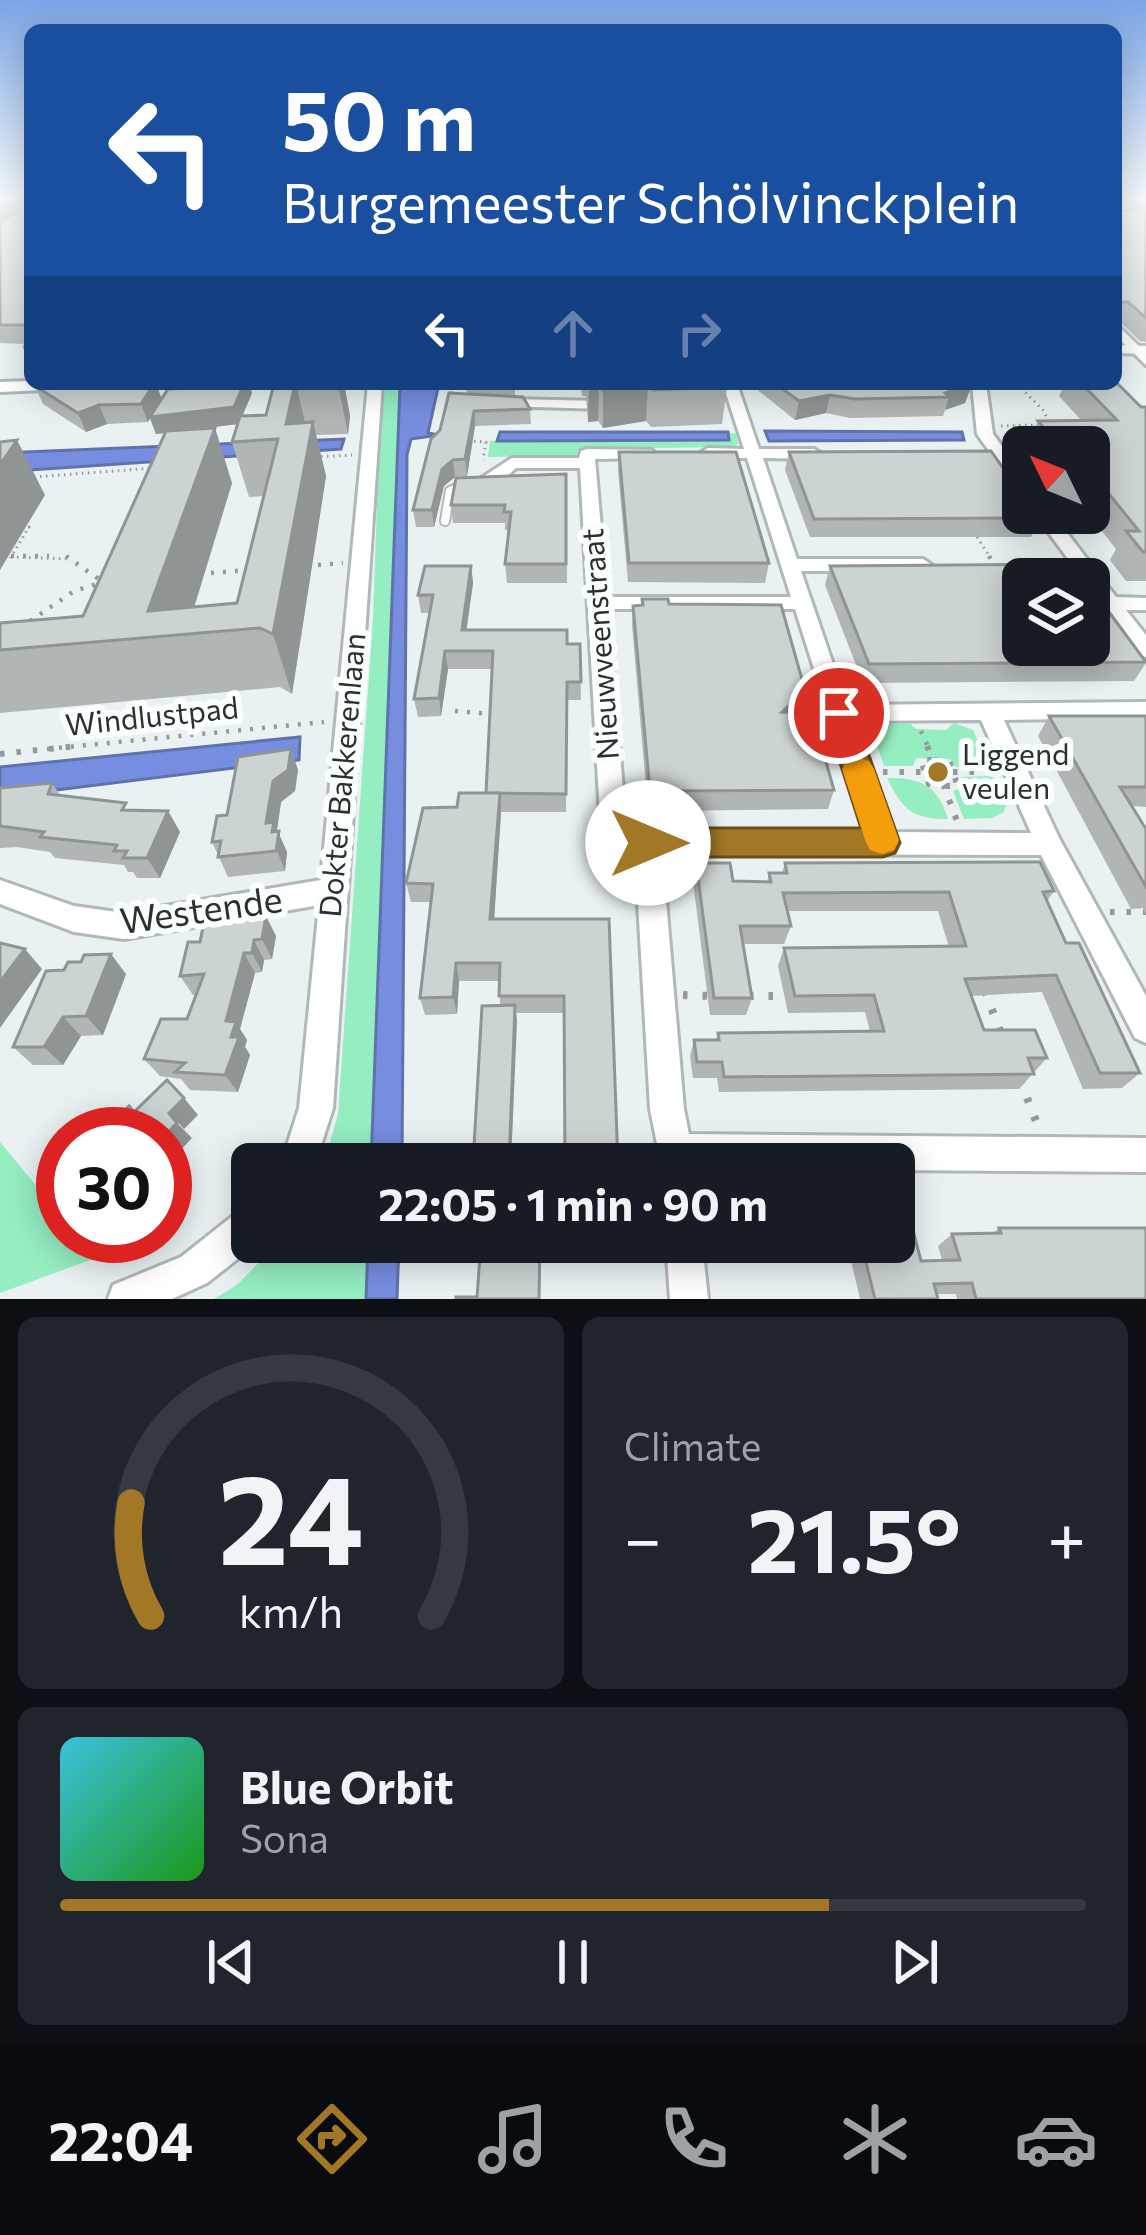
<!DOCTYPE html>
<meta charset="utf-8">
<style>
:root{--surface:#171b24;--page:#20242c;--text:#f1f3f6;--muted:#9ea1a6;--line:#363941;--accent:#a27827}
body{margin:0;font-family:Commissioner,sans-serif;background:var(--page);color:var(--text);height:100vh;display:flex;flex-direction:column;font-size:45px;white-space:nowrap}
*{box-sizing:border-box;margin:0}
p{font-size:39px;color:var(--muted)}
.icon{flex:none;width:66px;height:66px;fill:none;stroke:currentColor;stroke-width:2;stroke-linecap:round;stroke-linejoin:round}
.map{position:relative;height:1299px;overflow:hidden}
.drawer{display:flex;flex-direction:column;gap:18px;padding:18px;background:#0d0f14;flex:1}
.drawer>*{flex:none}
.guide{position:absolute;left:24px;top:24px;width:1098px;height:366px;border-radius:18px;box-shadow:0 6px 30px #0003;background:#1a4fa0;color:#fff;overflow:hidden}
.needle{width:78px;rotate:313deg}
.fabs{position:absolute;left:1002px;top:426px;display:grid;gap:24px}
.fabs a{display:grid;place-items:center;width:108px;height:108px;border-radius:18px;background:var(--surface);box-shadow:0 6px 30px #0003;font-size:60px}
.speed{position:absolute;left:36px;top:1107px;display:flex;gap:24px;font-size:60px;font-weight:700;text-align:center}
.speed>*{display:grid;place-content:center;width:156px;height:156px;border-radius:50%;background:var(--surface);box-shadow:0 6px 30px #0003;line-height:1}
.speed .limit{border:18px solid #d22;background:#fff;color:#111}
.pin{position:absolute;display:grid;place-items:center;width:102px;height:102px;color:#fff;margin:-51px;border:6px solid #fff;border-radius:50%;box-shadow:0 3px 12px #0007}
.me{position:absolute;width:132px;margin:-66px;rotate:90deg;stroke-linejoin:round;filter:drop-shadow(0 0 9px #0008)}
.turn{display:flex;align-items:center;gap:42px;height:252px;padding:0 60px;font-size:54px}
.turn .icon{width:156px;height:156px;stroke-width:2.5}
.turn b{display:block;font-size:84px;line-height:102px}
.lanes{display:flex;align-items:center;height:114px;padding:0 60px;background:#0003;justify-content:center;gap:60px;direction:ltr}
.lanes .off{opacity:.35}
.big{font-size:90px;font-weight:700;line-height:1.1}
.drawer .tile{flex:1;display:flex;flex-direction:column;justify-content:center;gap:18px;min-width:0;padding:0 42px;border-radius:18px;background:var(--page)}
.drawer .dial{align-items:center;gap:0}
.dial svg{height:312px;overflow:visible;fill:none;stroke:var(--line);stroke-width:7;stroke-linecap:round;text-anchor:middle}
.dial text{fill:var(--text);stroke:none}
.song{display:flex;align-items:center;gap:36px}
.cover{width:144px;height:144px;border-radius:18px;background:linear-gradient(135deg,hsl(190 70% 55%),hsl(120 70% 35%))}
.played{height:12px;border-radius:6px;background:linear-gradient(90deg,var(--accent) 75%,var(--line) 75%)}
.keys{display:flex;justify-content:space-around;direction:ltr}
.heat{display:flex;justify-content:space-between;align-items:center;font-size:66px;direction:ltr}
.drawer .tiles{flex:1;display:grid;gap:18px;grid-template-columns:1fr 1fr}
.tile:last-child{grid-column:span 2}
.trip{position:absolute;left:231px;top:1143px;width:684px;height:120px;border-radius:18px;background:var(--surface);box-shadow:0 6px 30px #0003;font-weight:700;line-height:120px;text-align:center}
.menu{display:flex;height:192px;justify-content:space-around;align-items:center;background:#090b0e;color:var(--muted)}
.menu .icon{width:84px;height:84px}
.menu .active{color:var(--accent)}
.menu b{font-size:54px;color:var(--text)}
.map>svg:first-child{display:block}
</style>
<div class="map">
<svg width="1146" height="1299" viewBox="0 0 1146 1299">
<rect width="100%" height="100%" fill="#e9f1f3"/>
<!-- green -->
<g fill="#95edc2">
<polygon points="381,384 402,384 371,1164 324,1164 338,1114 373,619"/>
<polygon points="728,432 736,434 738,444 732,447 578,449 576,456 488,457 490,441 728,440"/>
<polygon points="954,723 973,730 990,767 956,767 949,759 916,758 913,766 884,766 871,728 876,724 911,724 916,729 946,730"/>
<polygon points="994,776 1006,806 1004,812 992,818 964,819 953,791 961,788 962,777"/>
<path d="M887 778C922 778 937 785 948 819 912 819 903 810 887 778Z"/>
<polygon points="0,1142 63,1218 63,1236 78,1236 96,1258 0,1293"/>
<polygon points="279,1242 368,1242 366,1299 214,1299 238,1284"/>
</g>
<!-- water -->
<g fill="#778ee0" stroke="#6072ab" stroke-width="3">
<polygon points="420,384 438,388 428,433 439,435 411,439 407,455 402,1164 371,1164 400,386"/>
<polygon points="765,431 962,432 964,440 769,441"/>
<polygon points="500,432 728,432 729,440 497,441"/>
<polygon points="344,439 341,449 0,472 0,453"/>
<polygon points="300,737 299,760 0,797 0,767"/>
<polygon points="368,1242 399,1242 397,1299 366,1299"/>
</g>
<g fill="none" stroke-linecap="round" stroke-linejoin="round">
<defs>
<polyline id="service" points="445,521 450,491 465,484"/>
<g id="minor">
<polygon points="1116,201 1146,212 1146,218 1116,207"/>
<polygon points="1116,324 1146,353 1146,365 1116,336"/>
<polygon points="368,384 382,384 333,1108 315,1164 281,1164 299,1108 319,905 124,939 74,932 0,904 0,880 74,906 124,913 321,880"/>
<path d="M723 384H737L759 449H814L822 454 814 459 763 458 797 559H923L932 565 923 571H801L847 705 1146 702V718L1004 720 1059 838 1146 996V1043L1135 1038 1041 855 662 854 684 1109 689 1134 1146 1138V1172L894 1170V1164H661L650 1109 635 851 605 842 601 834 580 468H516L495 487 480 489 472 484 512 458H579L581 451 587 449 652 450 654 453 646 458 595 459 607 597H791L747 458H708L700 453 708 448 744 449ZM608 609H795L866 832H648L626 826ZM981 720 1031 833 892 832 853 721Z"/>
<polygon points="972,384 986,384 993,434 1023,475 1023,491 1017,490 977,434"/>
<polygon points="503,399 604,401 611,405 604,409 498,406 496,403"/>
<polygon points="1034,513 1052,513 1116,597 1146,598 1146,610 1126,610 1146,635 1146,657 1139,655 1089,588 1089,579 1083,579"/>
<polygon points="252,1206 252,1242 259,1242 207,1283 172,1299 108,1299 113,1285 181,1257 239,1211"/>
<polygon points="666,1242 702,1242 708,1299 670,1299"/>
</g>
<g id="tertiary">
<polygon points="1116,345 1146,346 1146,354 1116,353"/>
<polygon points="30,381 30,384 76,384 68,389 0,392 0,382"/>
</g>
</defs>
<!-- service casing -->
<use href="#service" stroke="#b1b8ba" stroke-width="12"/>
<!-- minor casing -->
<use href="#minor" stroke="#b1b8ba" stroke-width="6"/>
<!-- tertiary casing -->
<use href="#tertiary" stroke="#b1b8ba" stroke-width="6"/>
<!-- path-far3 -->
<g stroke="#94999b" stroke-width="3" stroke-dasharray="1.5 4.5" stroke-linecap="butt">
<polyline points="1017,384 1044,411 1049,423"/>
<polyline points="451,399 454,384"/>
<polyline points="1001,426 1038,425"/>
<polyline points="468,441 486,442 483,460"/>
<polyline points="315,457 352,455"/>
<polyline points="34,477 154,468"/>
<polyline points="22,528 29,527 11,557 71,559"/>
<polyline points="977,537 991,559"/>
</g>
<!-- path-far2 -->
<g stroke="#94999b" stroke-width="4.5" stroke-dasharray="3 9" stroke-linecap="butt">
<polyline points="11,556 49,556"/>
<polyline points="66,556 100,580"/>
<polyline points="989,556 994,565"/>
<polyline points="306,566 343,563"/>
<polyline points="199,574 247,570"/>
<polyline points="30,621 74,591 104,582"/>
<polyline points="455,711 492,714"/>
<polyline points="921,731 929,749"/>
<polyline points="47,749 324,722"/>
</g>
<!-- path-far1 -->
<g stroke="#94999b" stroke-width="6" stroke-dasharray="4.5 12" stroke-linecap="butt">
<polyline points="927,746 933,760 921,760 929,784 944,786 957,821"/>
<polyline points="0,754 77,746"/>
<polyline points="934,760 949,761 958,786 944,786"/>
<polyline points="883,772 925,772"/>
<polyline points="953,772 989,772"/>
<polyline points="1110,912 1146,912"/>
</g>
<!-- path -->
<g stroke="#94999b" stroke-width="8" stroke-dasharray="4.5 15" stroke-linecap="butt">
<polyline points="985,991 1000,1031"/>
<polyline points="683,995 713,996"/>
<polyline points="749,996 785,996"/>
<polyline points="1020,1080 1038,1126"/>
</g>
<!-- service -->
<use href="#service" stroke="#fff" stroke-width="8"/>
<!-- minor -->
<use href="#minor" fill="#fff" fill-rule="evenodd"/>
<!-- tertiary -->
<use href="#tertiary" fill="#fff" fill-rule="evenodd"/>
</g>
<!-- wall -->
<g fill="#afb6b5" fill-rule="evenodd">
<polygon points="0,200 30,200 30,364 22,346 24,344 0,343"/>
<path d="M1116 200H1146V342L1140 341 1119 321H1116ZM1125 202 1140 208 1123 211 1121 210Z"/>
<path d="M198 384H249L252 393 242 416 266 415 274 384H344L350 416 348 434 316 435 326 476 292 694 280 687 0 713V623L83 616 165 433 156 434 150 418 148 422 107 424 86 432 43 404 35 386 161 399 196 388ZM238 424 232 442 249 497 264 496 237 603 194 607 232 483 195 429Z"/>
<polygon points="466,384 515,384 515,396 530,409 531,424 475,426 467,476 455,477 444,486 434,527 416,527 413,510 440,430 467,394"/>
<polygon points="580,384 724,384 727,387 722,424 651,427 646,421 603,428 598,421 588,422 586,396 582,396"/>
<polygon points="750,384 971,384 965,403 945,410 943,416 850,418 826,413 795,420"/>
<polygon points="1065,384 1116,384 1141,407 1146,407 1146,581 1126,581 1110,560 1116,549 1088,513 1089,447 1027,447 1038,421 1081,420 1059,396"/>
<polygon points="619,452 769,563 765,583 628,582 618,471"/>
<polygon points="789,452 1040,518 1031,537 810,537 785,470"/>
<polygon points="566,474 567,583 507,583 505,564 509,530 505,530 505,523 453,523 451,505"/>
<polygon points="471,566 473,583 466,630 567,644 580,644 581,700 567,700 566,812 501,812 494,919 609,919 564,1013 516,1013 517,1021 500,1006 500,981 459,981 457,1014 425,1015 420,998 431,902 411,902 406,883 486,793 492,669 448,669 441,716 418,717 414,699 430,613 421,613 418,595"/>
<polygon points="830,566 1146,660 1146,663 1134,681 863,683 825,585"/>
<polygon points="642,599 669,604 805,690 800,709 797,712 834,790 828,809 648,811 632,625 633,606 641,605"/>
<polygon points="1049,716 1146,716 1146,807 1132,806 1146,829 1146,914 1143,908 1131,909 1038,736"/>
<polygon points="291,749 298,770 295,791 281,802 277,830 287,852 285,871 228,877 212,842 227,815"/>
<polygon points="52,783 60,795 130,810 168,811 180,832 160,878 137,878 133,872 128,872 124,865 55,858 50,852 17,847 0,848 0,788"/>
<polygon points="696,863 733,881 767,882 769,873 782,873 785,863 1054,891 1047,901 1066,943 1140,1073 1122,1088 1083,1089 1042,992 971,996 984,1030 1047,1058 1019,1089 719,1092 717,1078 693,1078 690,1056 694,1040 716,1040 718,1033 870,1031 865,1012 788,1013 778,966 784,948 949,947 938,911 787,911 791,926 784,944 743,944 752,998 746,1015 710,1015 693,882"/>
<polygon points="276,936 272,959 264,960 262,972 255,973 240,1029 247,1040 245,1047 250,1055 238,1092 190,1090 181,1079 160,1076 144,1059 187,1019 196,995 193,995 180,976 200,942"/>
<polygon points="126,974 103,1035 81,1036 63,1065 33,1065 13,1047"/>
<polygon points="999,1228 1146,1299 957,1299 956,1294 937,1294 938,1299 860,1299 849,1252 856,1242 894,1242 921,1261 942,1260 938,1246 952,1234 993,1233"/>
</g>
<!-- shaded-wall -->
<g fill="#8f9494">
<polygon points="7,200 9,200 15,214 0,226 0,206"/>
<polygon points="1125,200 1120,213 1116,215 1117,201"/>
<polygon points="154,384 156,384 162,399 244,384 249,384 252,393 239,424 156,434 150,418 148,422 141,404"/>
<polygon points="296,384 308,436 286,424"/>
<polygon points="338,384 344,384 350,416 348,434"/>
<polygon points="599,384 598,421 588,422 589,386"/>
<polygon points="648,384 646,421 603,428 603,391"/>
<polygon points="972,385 965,403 945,410 949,397 945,393"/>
<polygon points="830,395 826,413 795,420 799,401"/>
<polygon points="99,405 107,424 86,432 78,413"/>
<polygon points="474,411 475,426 467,476 465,459"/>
<polygon points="313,422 326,476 292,694 273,634"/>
<polygon points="215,428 232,483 186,634 148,611"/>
<polygon points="17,440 45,495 0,570 0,465"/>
<polygon points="453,460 455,477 444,486 434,527 432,510 442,469"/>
<polygon points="471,566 473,583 464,648 462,630"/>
<polygon points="445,651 448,669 441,716 439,698"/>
<polygon points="805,690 800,709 777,732 782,712"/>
<polygon points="291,749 298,770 295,791 281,802 277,830 287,852 285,871 266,823 273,781"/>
<polygon points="500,793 501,812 493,937 490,919"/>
<polygon points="168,811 180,832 160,878 147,858"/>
<polygon points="266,916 276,936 272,959 262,939"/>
<polygon points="254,940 264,960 262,972 252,953"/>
<polygon points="25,949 42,969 0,1028 0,982"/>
<polygon points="244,953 255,973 240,1029 247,1040 245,1047 250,1055 238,1092 225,1075 231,1037 226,1021"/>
<polygon points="111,954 126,974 103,1035 86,1016"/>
<polygon points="456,963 459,981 457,1014 453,997"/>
<polygon points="515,1005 517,1021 511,1164 509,1164"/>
<polygon points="63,1017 81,1036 63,1065 44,1047"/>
<polygon points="184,1098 198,1115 184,1129 169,1113"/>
<polygon points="177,1123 192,1138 175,1156 182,1163 168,1177 173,1184 165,1192 165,1135"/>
</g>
<!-- building -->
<g fill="#ccd4d3" stroke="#8f9494" stroke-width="3">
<polygon points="16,200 30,200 30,325 0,325 0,223 23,207 24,202"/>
<polygon points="1116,200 1119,200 1117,201 1117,208 1123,211 1146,207 1146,318 1128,302 1121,302 1120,312 1116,312"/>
<polygon points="1116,382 1141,407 1146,407 1146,552 1143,552 1126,531 1139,531 1101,484 1092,484 1089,481 1089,447 1061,447 1038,421 1117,420 1082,384 1116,384"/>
<polygon points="95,384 154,384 141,404 99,405 78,413 35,386"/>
<polygon points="198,384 244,384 234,407 150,417 168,389 196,388"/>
<polygon points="274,384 295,384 286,424 313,422 273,634 260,628 0,650 0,623 83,616 166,431 215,428 148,611 237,603 278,439 232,442 240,416 266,415"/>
<polygon points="588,384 724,384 727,387 653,390 648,384 603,391 599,384 589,386"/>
<polygon points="776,384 971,384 972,385 945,393 949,397 855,399 830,395 799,401"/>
<polygon points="449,393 523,397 530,409 474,411 465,459 453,460 442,469 432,510 413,510 431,439 440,430"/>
<polygon points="17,440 0,465 0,442"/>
<polygon points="991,451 1023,496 1023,513 1036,513 1040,518 814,519 789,452"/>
<polygon points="619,452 736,452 769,563 629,563"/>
<polygon points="566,474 566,564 505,564 511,512 504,512 505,505 451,505 456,478"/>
<polygon points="1073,564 1085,579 1023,579 1023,645 1089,645 1089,585 1146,662 869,664 830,566"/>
<polygon points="425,566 471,566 462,630 567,630 567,644 580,644 581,682 567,682 566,794 486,793 493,651 445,651 439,698 414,699 433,595 418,595"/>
<polygon points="642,599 668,599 669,604 781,605 805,690 782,712 812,713 834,790 650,791 633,606 643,605"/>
<polygon points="1049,716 1146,716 1146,787 1120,787 1146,829 1146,887"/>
<polygon points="291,749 288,770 273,781 266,823 274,822 272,832 279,831 276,851 218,857 221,841 212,842 217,816 227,815 238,757"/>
<polygon points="52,783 48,794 126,803 122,810 168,811 147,858 123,858 127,851 114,851 117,845 40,837 44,832 0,826 0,788"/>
<polygon points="459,793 500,793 490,919 609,919 618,1164 565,1164 564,996 499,996 500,963 456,963 453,997 420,998 433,884 406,883 423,808 457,807"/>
<polygon points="1040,862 1054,891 1043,892 1066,943 1079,943 1140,1073 1100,1073 1056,975 965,979 984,1030 1035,1030 1047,1058 1028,1058 1034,1074 724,1077 722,1062 697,1062 694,1040 719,1040 718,1033 884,1031 874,995 795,996 784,948 966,946 949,892 783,893 791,926 740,926 752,998 714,998 696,863 730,863 733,881 771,882 769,873 787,873 785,863"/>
<polygon points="266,916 262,939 254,940 252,953 244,953 226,1021 236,1022 231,1037 239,1037 225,1075 175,1072 185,1063 144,1059 161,1019 187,1019 204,974 180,976 188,942 200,942 204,922"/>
<polygon points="0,943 25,949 0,982"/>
<polygon points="111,954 86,1016 63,1017 44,1047 13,1047 46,971 64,970 68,962 81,962 84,955"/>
<polygon points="515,1005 509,1164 473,1164 482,1006"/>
<polygon points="167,1080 184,1098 169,1113 177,1123 165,1135 100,1134 129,1106 134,1112"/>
<polygon points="999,1228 1146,1228 1146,1299 976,1299 972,1283 934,1284 938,1299 875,1299 861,1242 894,1242 894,1234 914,1234 921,1261 960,1260 952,1234 1001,1233"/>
<polygon points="481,1242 540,1242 539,1299 456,1299 456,1297 477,1297"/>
</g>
<!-- sky -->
<linearGradient id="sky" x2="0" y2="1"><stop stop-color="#7ba5e5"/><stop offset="0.52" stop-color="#f5f9fa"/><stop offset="1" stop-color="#f5f9fa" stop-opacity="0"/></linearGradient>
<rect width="1146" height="382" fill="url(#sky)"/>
<!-- route -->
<polygon fill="#a27827" stroke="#694e19" stroke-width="3" points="839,702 850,705 854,713 900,843 895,853 883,857 648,857 636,853 631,843 636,832 648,828 861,828 824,713 829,705"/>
<!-- slow -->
<polygon fill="#f59e0b" points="858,757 869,761 874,769 899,840 894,850 882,854 870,850 865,840 842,769 847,761"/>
<!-- markers -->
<circle fill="#a27827" stroke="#f9feff" stroke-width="4.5" cx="938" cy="772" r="12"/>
<g text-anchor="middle" stroke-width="12" stroke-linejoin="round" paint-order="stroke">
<!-- street labels -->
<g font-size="30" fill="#2c2f30" stroke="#f9feff">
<text transform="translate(601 644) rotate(-94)" y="10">Nieuwveenstraat</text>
<text transform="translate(152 717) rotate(-6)" y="10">Windlustpad</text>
<text transform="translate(343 775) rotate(-85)" y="10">Dokter Bakkerenlaan</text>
</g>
<!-- poi labels -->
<g font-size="30" fill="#2c2f30" stroke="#f9feff" text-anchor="start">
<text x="962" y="765">Liggend<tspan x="962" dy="34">veulen</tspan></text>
</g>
<!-- near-street labels -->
<g font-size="36" fill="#2c2f30" stroke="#f9feff">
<text transform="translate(201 910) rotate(-8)" y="13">Westende</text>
</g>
</g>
</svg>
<div class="fabs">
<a><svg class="needle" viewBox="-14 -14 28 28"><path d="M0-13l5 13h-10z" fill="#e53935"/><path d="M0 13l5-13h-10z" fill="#9ea1a6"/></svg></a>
<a><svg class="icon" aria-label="layers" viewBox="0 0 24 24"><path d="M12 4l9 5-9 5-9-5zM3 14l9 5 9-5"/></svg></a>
</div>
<div class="speed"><div class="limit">30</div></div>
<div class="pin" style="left:839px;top:713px;background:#d93025"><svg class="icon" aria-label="arrive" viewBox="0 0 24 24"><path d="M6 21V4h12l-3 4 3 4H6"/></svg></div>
<svg class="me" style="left:648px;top:843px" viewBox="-20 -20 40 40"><circle r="19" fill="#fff"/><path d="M0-13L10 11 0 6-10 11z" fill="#a27827"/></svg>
<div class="trip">22:05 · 1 min · 90 m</div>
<div class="guide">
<div class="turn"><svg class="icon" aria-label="left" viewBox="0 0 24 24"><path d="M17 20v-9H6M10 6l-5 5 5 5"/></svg><div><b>50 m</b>Burgemeester Schölvinckplein</div></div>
<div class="lanes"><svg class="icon" aria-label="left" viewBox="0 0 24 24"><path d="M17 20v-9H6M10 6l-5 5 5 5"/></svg><svg class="icon off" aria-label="ahead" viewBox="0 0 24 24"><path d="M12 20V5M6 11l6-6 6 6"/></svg><svg class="icon off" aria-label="right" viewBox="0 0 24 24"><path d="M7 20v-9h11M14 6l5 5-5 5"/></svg></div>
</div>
</div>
<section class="drawer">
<div class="tiles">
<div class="tile dial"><svg viewBox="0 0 100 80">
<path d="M14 69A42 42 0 1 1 86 69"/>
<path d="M14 69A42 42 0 0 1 9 40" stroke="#a27827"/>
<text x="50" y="56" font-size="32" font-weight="700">24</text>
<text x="50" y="72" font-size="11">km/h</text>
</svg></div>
<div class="tile"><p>Climate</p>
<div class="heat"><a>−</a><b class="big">21.5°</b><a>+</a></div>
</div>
<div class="tile">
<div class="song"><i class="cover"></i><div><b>Blue Orbit</b><p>Sona</p></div></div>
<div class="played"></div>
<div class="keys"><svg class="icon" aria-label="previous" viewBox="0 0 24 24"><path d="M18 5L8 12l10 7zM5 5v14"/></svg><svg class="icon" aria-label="pause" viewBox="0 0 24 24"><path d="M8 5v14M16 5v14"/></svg><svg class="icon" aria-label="next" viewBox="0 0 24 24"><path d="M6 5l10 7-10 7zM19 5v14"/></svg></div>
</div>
</div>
</section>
<nav class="menu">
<b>22:04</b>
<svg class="icon active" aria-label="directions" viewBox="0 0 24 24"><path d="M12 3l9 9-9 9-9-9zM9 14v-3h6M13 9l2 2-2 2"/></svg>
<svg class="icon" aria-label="music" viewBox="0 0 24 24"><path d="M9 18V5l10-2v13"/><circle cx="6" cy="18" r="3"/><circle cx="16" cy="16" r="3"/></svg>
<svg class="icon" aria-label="phone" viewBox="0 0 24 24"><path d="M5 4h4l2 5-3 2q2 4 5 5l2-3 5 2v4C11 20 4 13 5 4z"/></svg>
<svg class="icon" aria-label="climate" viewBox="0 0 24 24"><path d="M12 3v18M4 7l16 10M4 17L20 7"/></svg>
<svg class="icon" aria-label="car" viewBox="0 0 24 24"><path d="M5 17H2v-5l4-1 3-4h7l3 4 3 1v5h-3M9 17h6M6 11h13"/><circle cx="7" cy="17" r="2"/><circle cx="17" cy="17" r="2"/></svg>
</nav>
